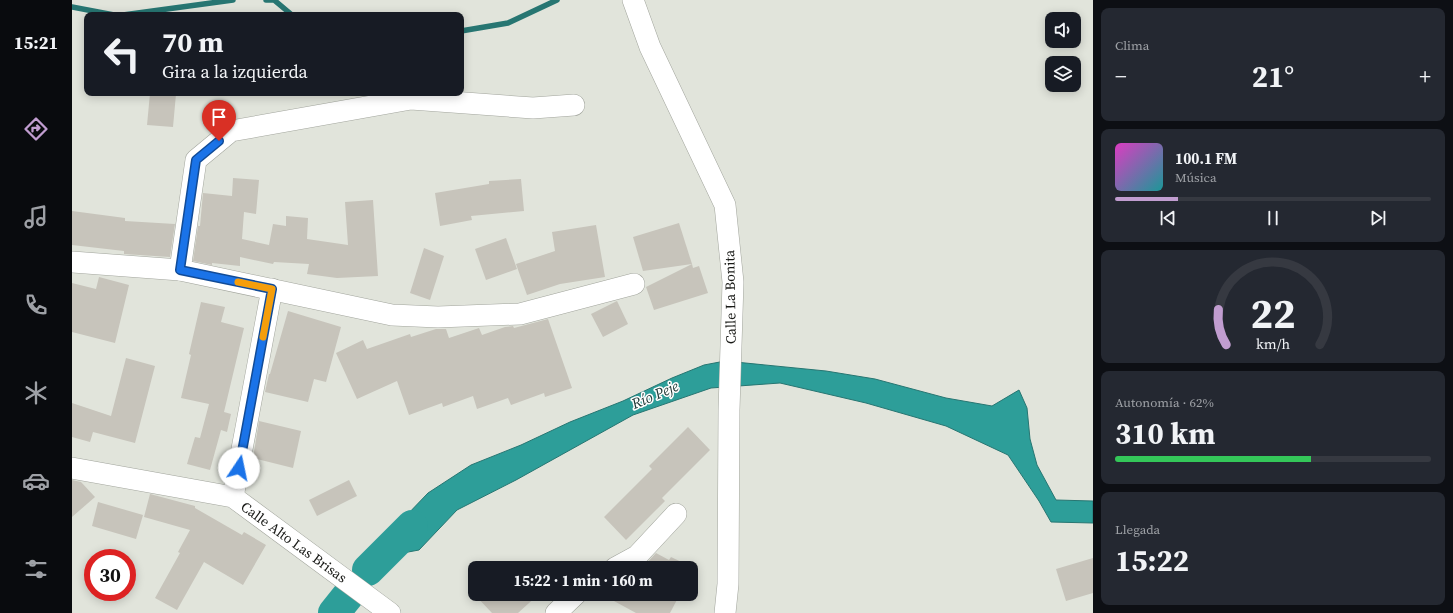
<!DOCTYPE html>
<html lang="es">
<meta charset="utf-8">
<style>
:root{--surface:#171b24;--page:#242831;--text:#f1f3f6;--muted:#9ea1a6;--line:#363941;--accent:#c19dd0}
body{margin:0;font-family:"Source Serif 4",serif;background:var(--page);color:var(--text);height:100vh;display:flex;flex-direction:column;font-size:15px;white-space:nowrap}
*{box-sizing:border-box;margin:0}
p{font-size:13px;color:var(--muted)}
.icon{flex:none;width:22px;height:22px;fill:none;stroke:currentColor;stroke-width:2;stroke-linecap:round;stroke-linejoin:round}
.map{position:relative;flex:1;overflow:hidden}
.sheet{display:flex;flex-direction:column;gap:8px;padding:8px;background:#0d0f14;width:360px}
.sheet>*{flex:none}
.guide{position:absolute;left:12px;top:12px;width:380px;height:84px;border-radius:8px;box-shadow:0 2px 10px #0003;background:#171b24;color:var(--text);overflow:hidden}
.controls{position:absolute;left:973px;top:12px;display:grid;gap:8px}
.controls a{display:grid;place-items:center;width:36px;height:36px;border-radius:8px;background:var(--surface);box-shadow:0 2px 10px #0003;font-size:20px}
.speed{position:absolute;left:12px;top:549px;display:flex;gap:8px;font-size:20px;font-weight:700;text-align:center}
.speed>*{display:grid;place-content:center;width:52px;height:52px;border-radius:50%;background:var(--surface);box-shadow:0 2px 10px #0003;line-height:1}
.speed .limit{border:6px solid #d22;background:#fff;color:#111}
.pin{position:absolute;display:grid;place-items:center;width:34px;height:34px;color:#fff;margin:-41px -17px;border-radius:50% 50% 50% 0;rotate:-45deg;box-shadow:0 0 4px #0007}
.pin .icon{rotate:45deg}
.me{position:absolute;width:44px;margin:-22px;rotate:11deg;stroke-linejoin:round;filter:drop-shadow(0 0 3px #0008)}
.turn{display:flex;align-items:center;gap:14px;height:84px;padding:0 12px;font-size:18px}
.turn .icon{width:52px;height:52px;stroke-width:2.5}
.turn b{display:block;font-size:28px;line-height:34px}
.big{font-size:30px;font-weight:700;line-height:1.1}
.sheet .widget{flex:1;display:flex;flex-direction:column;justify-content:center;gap:6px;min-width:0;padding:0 14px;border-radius:8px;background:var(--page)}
.sheet .dial{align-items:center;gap:0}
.dial svg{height:104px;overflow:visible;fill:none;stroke:var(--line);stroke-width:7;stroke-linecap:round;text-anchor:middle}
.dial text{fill:var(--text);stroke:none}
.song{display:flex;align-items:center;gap:12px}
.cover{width:48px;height:48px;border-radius:6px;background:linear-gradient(135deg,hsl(310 70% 55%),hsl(180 70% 35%))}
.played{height:4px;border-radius:2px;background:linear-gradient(90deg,var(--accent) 20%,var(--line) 20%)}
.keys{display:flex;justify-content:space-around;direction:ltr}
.heat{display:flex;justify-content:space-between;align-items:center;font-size:22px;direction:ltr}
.charge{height:6px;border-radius:3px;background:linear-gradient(90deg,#34c759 62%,var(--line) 0)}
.trip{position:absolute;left:396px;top:561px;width:230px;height:40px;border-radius:8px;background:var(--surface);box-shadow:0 2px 10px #0003;font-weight:700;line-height:40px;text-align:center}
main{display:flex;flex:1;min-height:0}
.dock{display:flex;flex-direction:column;width:72px;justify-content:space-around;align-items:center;background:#090b0e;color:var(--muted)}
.dock .icon{width:28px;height:28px}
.dock .active{color:var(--accent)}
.dock b{font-size:18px;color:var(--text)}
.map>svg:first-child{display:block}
</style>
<main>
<nav class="dock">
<b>15:21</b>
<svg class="icon active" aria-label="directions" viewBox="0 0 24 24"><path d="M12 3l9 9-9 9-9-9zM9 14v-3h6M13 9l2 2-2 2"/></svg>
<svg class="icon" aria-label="music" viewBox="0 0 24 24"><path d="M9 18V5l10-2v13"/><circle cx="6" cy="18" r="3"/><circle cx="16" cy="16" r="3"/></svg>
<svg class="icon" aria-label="phone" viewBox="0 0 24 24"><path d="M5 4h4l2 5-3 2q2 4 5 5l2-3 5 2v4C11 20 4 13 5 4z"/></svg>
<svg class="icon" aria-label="climate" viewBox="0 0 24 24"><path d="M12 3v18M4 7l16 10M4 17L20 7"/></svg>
<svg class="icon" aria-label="car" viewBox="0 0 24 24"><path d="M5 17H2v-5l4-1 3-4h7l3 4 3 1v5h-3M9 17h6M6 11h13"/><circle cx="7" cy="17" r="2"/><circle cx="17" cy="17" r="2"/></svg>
<svg class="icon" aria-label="filters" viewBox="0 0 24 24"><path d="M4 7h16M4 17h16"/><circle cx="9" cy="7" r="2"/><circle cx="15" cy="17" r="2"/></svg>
</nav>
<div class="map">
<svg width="1021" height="613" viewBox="0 0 1021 613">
<rect width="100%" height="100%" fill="#e1e4db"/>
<!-- water -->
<polygon fill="#2d9e99" stroke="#277672" points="653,361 754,371 803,379 874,398 920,406 947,390 955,408 958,439 965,465 984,500 1021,501 1021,523 979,522 967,501 936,455 874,426 794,403 708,383 639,388 561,415 444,480 385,510 347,550 309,557 309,542 356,493 399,465 449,445 498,422 551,401 600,378 632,365"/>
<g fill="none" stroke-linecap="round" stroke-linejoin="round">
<!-- stream -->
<g stroke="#277672" stroke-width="5.5">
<polyline points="194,0 202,0 220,15"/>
<polyline points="0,7 42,15"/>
<polyline points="51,15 161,0"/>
<polyline points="389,31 436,23 485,0"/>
</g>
<!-- river -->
<g stroke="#2d9e99" stroke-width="32">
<polyline points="296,570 340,526"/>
<polyline points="262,613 278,593"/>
</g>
</g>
<!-- building -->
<g fill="#c7c4bb">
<polygon points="78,93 104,94 101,127 75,125"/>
<polygon points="161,178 187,180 184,214 172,212 170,239 197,245 201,224 214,226 214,216 236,218 235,239 276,245 273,202 301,200 306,276 265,278 235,274 237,264 202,262 201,264 168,257 168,266 140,263 140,265 121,261 126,226 128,226 131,193 160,196"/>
<polygon points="449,179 452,211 399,216 400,220 368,226 363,193 417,184 417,181"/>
<polygon points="0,211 53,218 53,221 103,224 98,257 52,254 52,251 0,245"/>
<polygon points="607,223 620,264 571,271 561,237"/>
<polygon points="524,225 533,277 488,284 455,295 444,264 483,251 480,232"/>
<polygon points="434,238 445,269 414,280 403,249"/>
<polygon points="352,248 372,256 358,300 338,293"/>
<polygon points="620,264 621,268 627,266 636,293 582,310 574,287"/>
<polygon points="27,277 57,285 43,343 0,332 0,283 24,289"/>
<polygon points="545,301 556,324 531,337 519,314"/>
<polygon points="129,302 153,307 149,322 172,328 152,412 159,414 155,432 149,430 138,470 115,464 123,437 128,438 137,404 109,398 119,355 117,354"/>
<polygon points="216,311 269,327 254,382 242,379 236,402 193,392 197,374 198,374"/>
<polygon points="476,319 500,388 473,397 472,393 439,405 436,398 405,409 401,396 371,407 370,403 337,415 325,381 285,399 264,353 291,340 295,349 338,334 339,337 364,329 374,329 377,338 407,328 410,335 433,327 441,326 442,328"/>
<polygon points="54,358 83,366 63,443 21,432 18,442 0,437 0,403 39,416"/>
<polygon points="187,421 229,431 221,468 181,458"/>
<polygon points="616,427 638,450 590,498 593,501 554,540 532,517 580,469 577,466"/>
<polygon points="0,480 9,482 23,497 0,517"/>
<polygon points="277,480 285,496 245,516 237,500"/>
<polygon points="78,494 123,506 123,508 170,535 172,532 194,545 171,585 132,562 105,610 83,598 108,553 106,552 118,530 72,517"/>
<polygon points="26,502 71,515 64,539 20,526"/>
<polygon points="584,553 597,560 599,557 622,568 619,573 619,568 568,568 574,564"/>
<polygon points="1021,558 1021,593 994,601 984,569"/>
<polygon points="402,594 467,594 446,613 420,613"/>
<polygon points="545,594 608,594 598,613 564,613 542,601"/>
</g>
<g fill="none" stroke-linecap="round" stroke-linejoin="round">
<defs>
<g id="minor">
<polyline points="561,0 578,47 653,205 661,282 657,410 656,584 653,613"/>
<polyline points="0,262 108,270 320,315 366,317 448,314 562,284"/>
<polyline points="108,270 124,160 159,131 339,99 461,108 502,105"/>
<polyline points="0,468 161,497 318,613"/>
<polyline points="161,497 200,289"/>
<polyline points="543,568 565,556 604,514"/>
<polyline points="484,613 504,594"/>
</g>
</defs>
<!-- minor casing -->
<use href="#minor" stroke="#a2a59d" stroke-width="22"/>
<!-- minor -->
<use href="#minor" stroke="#fff" stroke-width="21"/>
</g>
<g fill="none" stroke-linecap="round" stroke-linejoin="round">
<defs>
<polyline id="route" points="147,141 124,160 108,270 200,289 167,468"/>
</defs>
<!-- route casing -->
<use href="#route" stroke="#114b97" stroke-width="10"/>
<!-- route -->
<use href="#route" stroke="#1a73e8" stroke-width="7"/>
<!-- slow -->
<polyline stroke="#f59e0b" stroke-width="7" points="166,282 200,289 191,337"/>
</g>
<g text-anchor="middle" stroke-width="3" stroke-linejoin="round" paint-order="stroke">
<!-- street labels -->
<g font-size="14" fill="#181916" stroke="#fff">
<text transform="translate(658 297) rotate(-91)" y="5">Calle La Bonita</text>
<text transform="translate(222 542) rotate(36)" y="5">Calle Alto Las Brisas</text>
</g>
<!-- water labels -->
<g font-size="15" font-style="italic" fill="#1d3634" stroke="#fff">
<text transform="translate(583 395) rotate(-23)" y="5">Río Peje</text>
</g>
</g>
</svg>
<div class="controls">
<a><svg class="icon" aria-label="sound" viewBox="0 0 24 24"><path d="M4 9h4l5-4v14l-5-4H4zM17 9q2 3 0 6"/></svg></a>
<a><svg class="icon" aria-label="layers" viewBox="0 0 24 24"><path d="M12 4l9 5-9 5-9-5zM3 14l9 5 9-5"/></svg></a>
</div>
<div class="speed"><div class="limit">30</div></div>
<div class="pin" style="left:147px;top:141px;background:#d93025"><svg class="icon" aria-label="arrive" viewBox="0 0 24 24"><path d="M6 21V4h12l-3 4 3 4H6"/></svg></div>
<svg class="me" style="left:167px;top:468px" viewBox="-20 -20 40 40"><circle r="19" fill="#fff"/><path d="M0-13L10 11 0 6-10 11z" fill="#1a73e8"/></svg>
<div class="trip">15:22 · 1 min · 160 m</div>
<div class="guide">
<div class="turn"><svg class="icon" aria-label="left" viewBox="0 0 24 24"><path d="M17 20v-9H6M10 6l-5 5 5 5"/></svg><div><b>70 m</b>Gira a la izquierda</div></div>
</div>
</div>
<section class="sheet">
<div class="widget"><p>Clima</p>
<div class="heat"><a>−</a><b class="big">21°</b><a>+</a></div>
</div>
<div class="widget">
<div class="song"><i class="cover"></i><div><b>100.1 FM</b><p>Música</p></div></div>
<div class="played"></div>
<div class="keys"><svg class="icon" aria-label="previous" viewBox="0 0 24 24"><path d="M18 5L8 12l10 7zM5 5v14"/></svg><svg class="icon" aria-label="pause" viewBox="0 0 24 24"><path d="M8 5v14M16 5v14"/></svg><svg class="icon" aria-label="next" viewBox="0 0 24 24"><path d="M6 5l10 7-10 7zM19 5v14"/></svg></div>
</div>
<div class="widget dial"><svg viewBox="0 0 100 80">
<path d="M14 69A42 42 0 1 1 86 69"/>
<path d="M14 69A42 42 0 0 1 8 42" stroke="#c19dd0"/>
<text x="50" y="56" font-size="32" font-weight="700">22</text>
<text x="50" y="72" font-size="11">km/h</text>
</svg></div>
<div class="widget"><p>Autonomía · 62%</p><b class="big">310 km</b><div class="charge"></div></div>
<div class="widget"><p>Llegada</p><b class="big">15:22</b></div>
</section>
</main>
